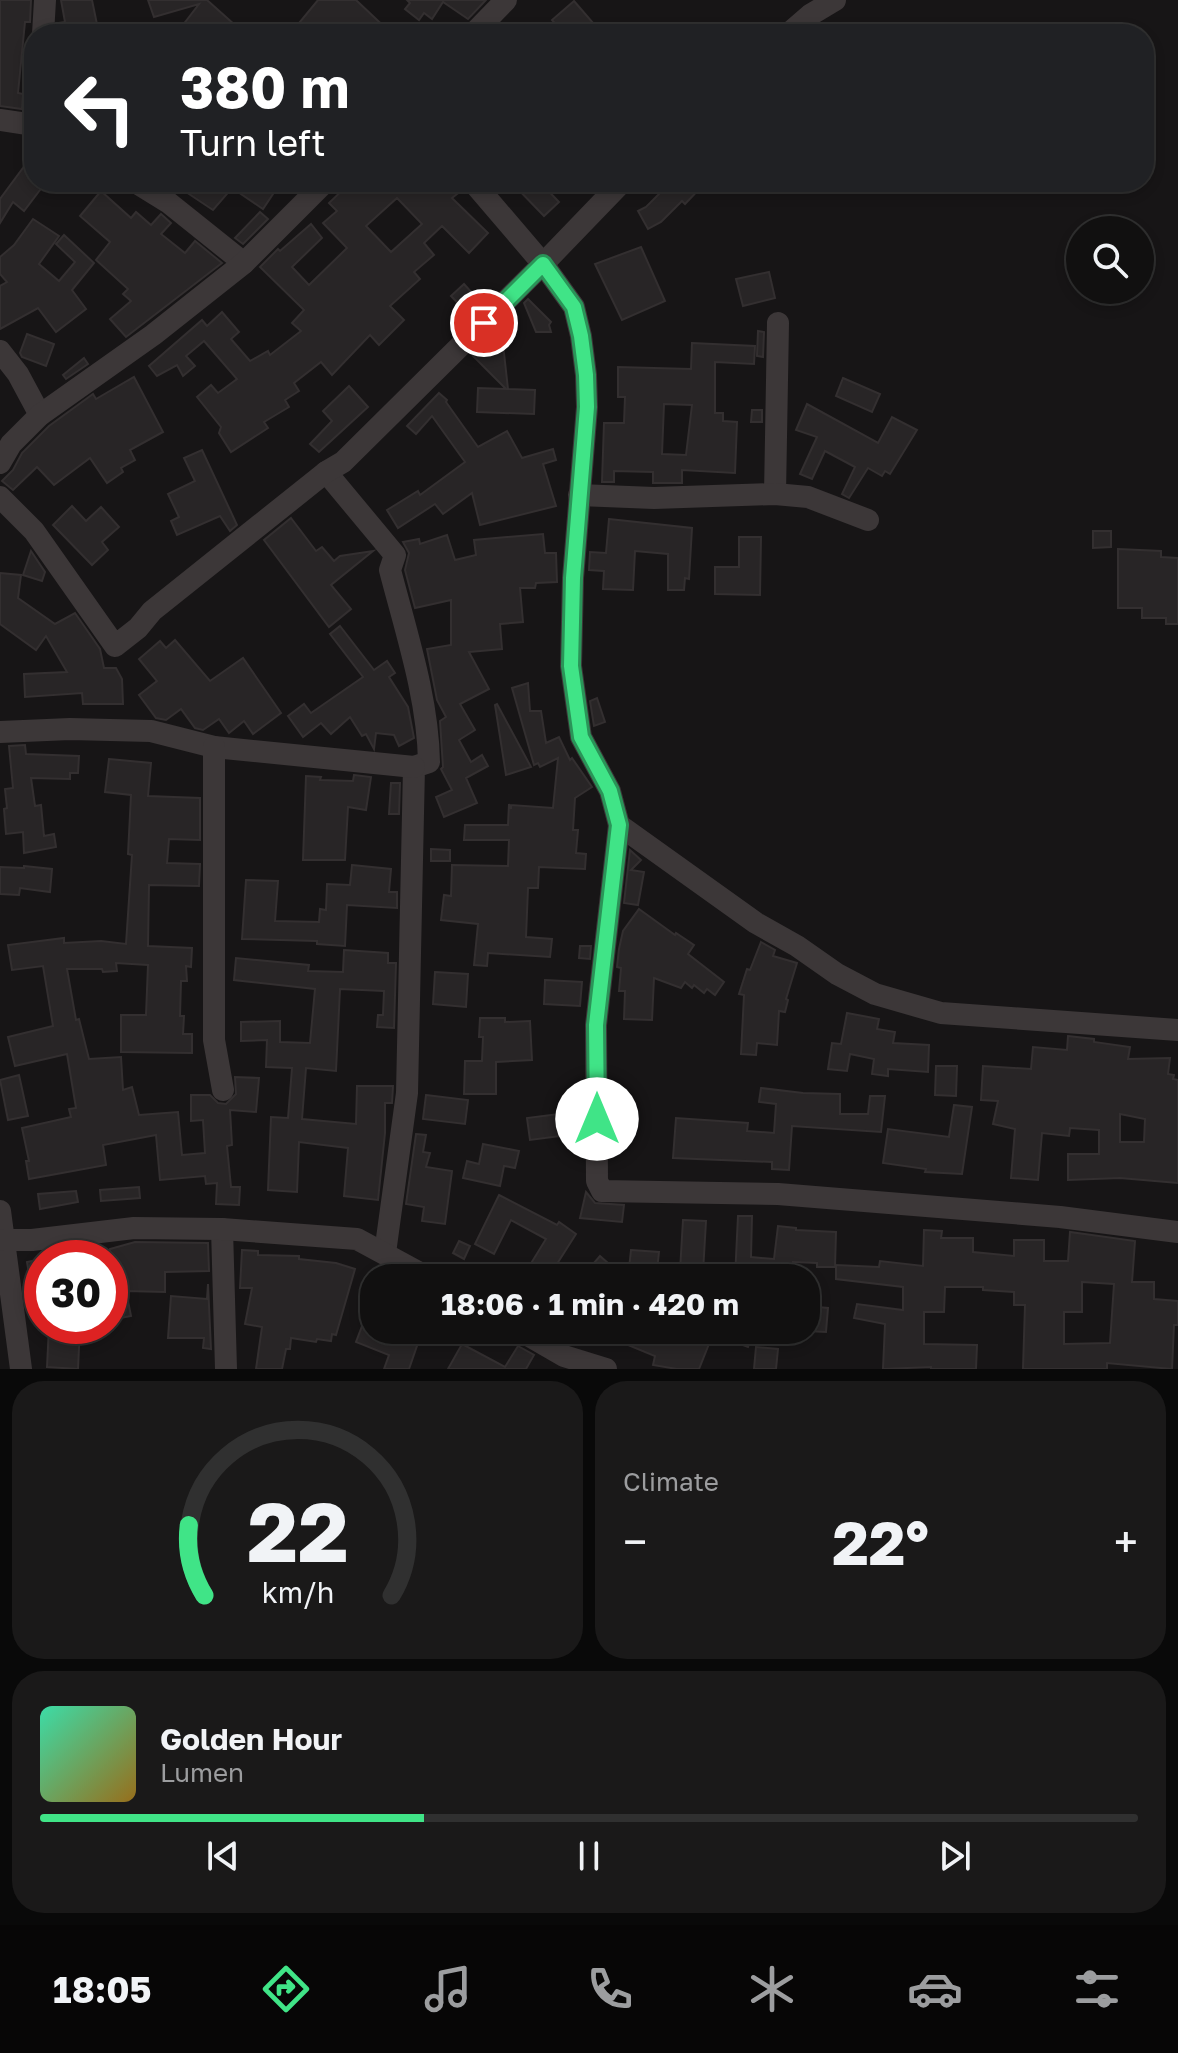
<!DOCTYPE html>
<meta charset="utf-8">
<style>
:root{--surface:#111010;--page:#1a1919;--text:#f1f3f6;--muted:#9c9d9f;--line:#303030;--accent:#40e487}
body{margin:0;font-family:"Golos Text",sans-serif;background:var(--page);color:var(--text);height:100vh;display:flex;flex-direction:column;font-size:30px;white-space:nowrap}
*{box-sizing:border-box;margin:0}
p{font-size:26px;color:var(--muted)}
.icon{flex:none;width:44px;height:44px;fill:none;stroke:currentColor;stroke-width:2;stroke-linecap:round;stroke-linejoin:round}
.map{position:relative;height:1369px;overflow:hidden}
.sheet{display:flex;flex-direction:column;gap:12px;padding:12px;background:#090909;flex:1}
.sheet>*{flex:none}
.banner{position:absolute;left:24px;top:24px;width:1130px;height:168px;border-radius:32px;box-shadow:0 4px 12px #0003,0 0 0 2px var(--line);background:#202124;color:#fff;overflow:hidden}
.fabs{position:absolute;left:1066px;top:216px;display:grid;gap:16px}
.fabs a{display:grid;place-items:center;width:88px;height:88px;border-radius:50%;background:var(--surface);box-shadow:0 4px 12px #0003,0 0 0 2px var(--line);font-size:40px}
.speed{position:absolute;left:24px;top:1240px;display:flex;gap:16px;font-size:40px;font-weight:700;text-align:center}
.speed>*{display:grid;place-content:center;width:104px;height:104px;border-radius:50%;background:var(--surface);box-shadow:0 4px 12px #0003,0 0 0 2px var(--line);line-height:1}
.speed .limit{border:12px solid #d22;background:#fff;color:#111}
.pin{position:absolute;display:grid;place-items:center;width:68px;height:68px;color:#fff;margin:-34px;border:4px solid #fff;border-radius:50%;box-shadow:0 2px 8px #0007}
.me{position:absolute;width:88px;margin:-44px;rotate:0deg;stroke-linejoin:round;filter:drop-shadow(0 0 6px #0008)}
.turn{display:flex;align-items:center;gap:28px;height:168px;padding:0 24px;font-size:36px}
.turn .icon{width:104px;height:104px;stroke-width:2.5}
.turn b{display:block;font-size:56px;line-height:68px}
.big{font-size:60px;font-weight:700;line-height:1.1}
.sheet .widget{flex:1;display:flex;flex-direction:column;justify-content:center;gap:12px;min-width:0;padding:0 28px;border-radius:32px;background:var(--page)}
.sheet .dial{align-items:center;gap:0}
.dial svg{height:208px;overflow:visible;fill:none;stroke:var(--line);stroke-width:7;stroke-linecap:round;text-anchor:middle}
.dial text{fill:var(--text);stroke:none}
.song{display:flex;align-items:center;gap:24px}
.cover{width:96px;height:96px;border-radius:12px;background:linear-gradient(135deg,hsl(160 70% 55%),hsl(40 70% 35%))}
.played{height:8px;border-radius:4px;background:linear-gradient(90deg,var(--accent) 35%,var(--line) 35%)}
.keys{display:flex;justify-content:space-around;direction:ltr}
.heat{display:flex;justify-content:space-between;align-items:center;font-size:44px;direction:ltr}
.sheet .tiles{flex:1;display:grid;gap:12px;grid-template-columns:1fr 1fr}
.widget:last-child{grid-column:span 2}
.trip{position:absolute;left:360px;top:1264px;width:460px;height:80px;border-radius:32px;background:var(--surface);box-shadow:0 4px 12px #0003,0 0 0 2px var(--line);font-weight:700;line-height:80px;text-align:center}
.tab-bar{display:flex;height:128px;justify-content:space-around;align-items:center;background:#070606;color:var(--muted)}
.tab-bar .icon{width:56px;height:56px}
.tab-bar .current{color:var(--accent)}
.tab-bar b{font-size:36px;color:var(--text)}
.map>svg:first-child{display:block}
</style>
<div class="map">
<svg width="1178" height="1369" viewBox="0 0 1178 1369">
<rect width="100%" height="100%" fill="#171516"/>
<!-- building -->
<g fill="#282526" stroke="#332f30" stroke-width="2" fill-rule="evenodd">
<polygon points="0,0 31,0 30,22 25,22 18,93 23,94 22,109 0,106"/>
<polygon points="61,0 92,0 99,34 60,34 58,23 65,22"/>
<polygon points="148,0 207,0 245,34 176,34 199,4 154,17"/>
<polygon points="318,0 356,0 392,34 336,34 327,26 320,34 290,34"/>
<polygon points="407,0 486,0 468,19 443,2 432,19 424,13 419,20 405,9 410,3"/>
<polygon points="574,1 594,24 601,34 564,34 552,20"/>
<polygon points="34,153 34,182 46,182 24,211 13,202 0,223 0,199"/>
<polygon points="188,182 281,182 263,209 232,188 213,210 183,190"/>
<path d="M351 182H455L462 190 452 198 488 233 469 253 442 226 424 243 434 255 414 272 420 279 390 306 404 320 379 345 370 335 332 375 321 362 294 383 299 391 285 400 289 407 264 422 268 428 231 452 219 433 221 427 197 397 211 385 218 393 237 379 204 341 186 356 195 366 183 376 177 365 157 376 149 366 202 320 207 326 222 312 239 332 231 339 250 361 268 351 270 355 301 331 292 323 304 310 260 267 278 249 280 251 311 224 322 238 292 267 309 285 347 248 323 223 337 211 329 203ZM397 198 422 224 391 252 366 226Z"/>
<polygon points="511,182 540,182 559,202 544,216"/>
<polygon points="671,182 706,182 685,204 682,201 661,222 648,229 638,211 646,207"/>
<polygon points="101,191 131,218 136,212 151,225 161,214 171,223 161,234 185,253 195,241 222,263 126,337 110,319 131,301 123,294 128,289 96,260 110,242 80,216"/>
<polygon points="260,212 268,219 243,244 235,238"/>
<polygon points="33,219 59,236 39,264 59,281 75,262 56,244 64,235 94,263 72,290 86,309 56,332 38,308 0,329 0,286 7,282 0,274 0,257 14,245"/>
<polygon points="641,247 665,301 622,320 595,264"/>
<polygon points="769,272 775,298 743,306 736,279"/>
<polygon points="464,284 481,303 468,314 451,296"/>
<polygon points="528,299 551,322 549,325 551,332 536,332 524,303"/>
<polygon points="758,331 764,332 763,357 757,356"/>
<polygon points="27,334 54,344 46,366 22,357 20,353"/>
<polygon points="502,335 508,389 535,390 534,414 477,412 478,388 506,389 473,356 482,346 487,351"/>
<path d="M692 343 755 346 754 364 715 362V413H723V421L737 422 735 473 682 470V483H653V472L614 471V482H602L604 423H624L625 397H618V367L691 369ZM664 404 692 405 686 455 662 454Z"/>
<polygon points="84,358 88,364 66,379 63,375"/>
<polygon points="134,377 163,432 130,450 135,460 121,468 123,472 107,483 90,458 54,485 37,467 13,490 2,481 13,470 22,453 49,426 93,394 96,399"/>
<polygon points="843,378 880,394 872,412 836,396"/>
<polygon points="349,386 368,407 319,452 310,444 332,421 323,411"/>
<polygon points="439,393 447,400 446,402 478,447 507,431 522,458 553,449 556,460 543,464 556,506 480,525 472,493 443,514 435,504 398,528 387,510 418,491 420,495 465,462 432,416 416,434 407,426"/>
<polygon points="807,404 878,443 892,417 917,430 890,474 885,471 882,476 868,468 849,498 842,494 855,467 825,451 812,479 800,474 817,437 796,430"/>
<polygon points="752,410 762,410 762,422 751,422"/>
<polygon points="202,450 237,525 230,531 220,516 177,535 171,521 179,517 168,494 195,481 184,458"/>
<polygon points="72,506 86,521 101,507 119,527 102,542 108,550 92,565 53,525"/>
<polygon points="291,518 316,551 322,547 334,561 340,556 373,551 331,585 351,609 329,627 264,540"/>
<polygon points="609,519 692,528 689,579 685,578 684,590 668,590 668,554 635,551 633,590 603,589 604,571 589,570 590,552 606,553"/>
<polygon points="1093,531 1111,531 1111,547 1093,548"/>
<polygon points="543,534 545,553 556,553 557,582 536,583 535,588 520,588 523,622 500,624 502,649 469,652 489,689 460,704 475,730 459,740 471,762 482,755 488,766 466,778 477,803 444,817 436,797 452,790 441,769 443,767 440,721 446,717 437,700 427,649 451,645 451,600 415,608 405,570 409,553 403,542 419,539 420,544 447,535 455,560 476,555 474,540"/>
<polygon points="739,537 761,537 760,595 715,594 715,567 739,567"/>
<polygon points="1118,549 1161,551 1161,557 1178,558 1178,624 1166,624 1166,618 1142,618 1142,608 1118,608"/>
<polygon points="31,551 45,572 42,581 23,575"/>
<polygon points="0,573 21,575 18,598 55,624 75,613 100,649 104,668 116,668 122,679 123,704 83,704 82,693 25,697 24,674 67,672 46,636 36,650 0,624"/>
<polygon points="340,626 374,670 387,661 395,673 389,677 408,707 414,738 399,746 394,735 376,733 374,749 366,734 362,736 350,717 331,734 321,723 303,737 288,716 304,704 311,713 363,677 330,634"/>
<polygon points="175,640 210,681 243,658 281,713 253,734 244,721 229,733 219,719 203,730 195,728 181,709 166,720 156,718 139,695 157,681 139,659 160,641 166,648"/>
<polygon points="528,683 530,711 541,711 546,743 559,737 570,760 572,758 592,787 575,798 573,830 578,830 576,853 586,854 585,869 539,867 538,888 528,888 526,937 552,939 550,957 488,953 487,966 474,965 478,924 441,920 444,895 451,896 452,865 508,866 509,840 464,840 465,825 508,825 509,804 511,809 511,805 553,808 558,758 540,767 538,763 534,765 512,688"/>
<polygon points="597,698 605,722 594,726 590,701"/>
<polygon points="497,704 531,767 506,775 495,705"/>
<polygon points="25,745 26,754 79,756 78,773 70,773 70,779 31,778 35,806 41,805 44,836 54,834 56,847 24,853 23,832 6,834 4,809 7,808 5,789 13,788 9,746"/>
<polygon points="109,759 151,763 148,796 200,798 200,840 169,839 167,863 200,864 199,886 149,885 148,946 192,948 191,967 186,966 187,981 181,981 180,1016 184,1016 183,1034 192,1034 192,1053 121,1052 121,1015 146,1015 148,965 116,963 117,971 103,972 102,969 67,969 76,1020 79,1019 89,1059 121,1057 123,1090 132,1087 139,1115 178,1112 182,1155 205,1153 203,1120 191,1121 191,1095 210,1095 218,1103 226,1104 236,1094 235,1077 259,1078 256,1112 230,1110 232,1145 227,1146 231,1187 240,1187 239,1205 216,1204 217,1183 206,1184 205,1176 160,1180 156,1135 103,1145 106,1165 29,1179 26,1161 29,1161 22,1128 71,1117 69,1109 76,1108 67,1054 15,1066 8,1037 53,1026 43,966 12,970 8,945 64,938 64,943 101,941 126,944 132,855 128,854 131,795 105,792"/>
<polygon points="354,775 371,777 366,810 348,807 345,860 303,860 306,776 321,777 320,780 353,781"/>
<polygon points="391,783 400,783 399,814 389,814"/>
<polygon points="431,849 450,850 450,861 431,861"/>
<polygon points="630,850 641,860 631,870 644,872 638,905 624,903"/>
<polygon points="352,865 391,869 389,892 397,892 397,908 347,905 345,946 317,944 317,941 242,939 246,880 278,881 275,921 319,922 320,909 326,910 327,884 350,885"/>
<polygon points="24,866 52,869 50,892 20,888 19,895 0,894 0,867 24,868"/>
<polygon points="639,909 675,935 676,933 694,945 688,954 724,982 715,995 707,989 704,993 694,985 692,988 685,982 681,988 654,978 652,1020 624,1019 625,991 619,991 621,968 617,967 619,949 623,931"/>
<polygon points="761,942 775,950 773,956 797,963 786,999 788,1000 785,1012 779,1011 777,1045 757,1043 756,1055 741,1054 744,995 739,994 747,969 750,970"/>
<polygon points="580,946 591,946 590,959 579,958"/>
<polygon points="344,950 388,953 388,963 396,963 394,1028 377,1027 378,1015 383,1015 384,991 340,989 336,1071 306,1068 302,1119 356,1124 357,1086 393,1086 392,1103 385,1103 385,1133 378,1200 344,1196 348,1148 299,1142 297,1192 268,1190 271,1117 288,1118 292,1068 266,1067 267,1040 241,1041 241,1022 280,1021 280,1042 310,1043 315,989 234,980 236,958 309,965 308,971 343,972"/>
<polygon points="435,972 468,974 466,1007 433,1004"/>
<polygon points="545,980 582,982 580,1006 544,1004"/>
<polygon points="847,1013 879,1019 877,1029 895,1032 893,1043 929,1045 928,1072 888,1069 888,1076 872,1074 874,1059 850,1054 847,1071 828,1069 832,1043 841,1044"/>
<polygon points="480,1018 505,1018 505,1022 530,1021 532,1060 496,1062 496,1094 464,1094 465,1061 482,1061 483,1037 479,1037"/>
<path d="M1068 1036 1094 1039V1042L1130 1047 1128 1059 1170 1058 1168 1074 1174 1075 1173 1079 1178 1080V1183L1120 1178 1068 1180V1154H1099V1130L1070 1128 1069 1136 1042 1133 1038 1180 1011 1178 1015 1129 993 1124 998 1101 981 1100 983 1066 1031 1069 1033 1047 1067 1050ZM1120 1114 1145 1119 1144 1142H1120Z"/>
<polygon points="936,1066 957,1066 956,1096 935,1095"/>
<polygon points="19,1075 28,1116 8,1120 0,1080"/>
<polygon points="761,1088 803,1093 840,1094 840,1114 868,1114 870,1096 885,1096 881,1132 792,1126 789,1170 772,1169 772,1162 673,1158 676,1118 748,1123 747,1131 774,1133 776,1104 759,1102"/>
<polygon points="426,1095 468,1100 465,1124 423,1119"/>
<polygon points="954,1105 972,1107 962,1174 925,1172 926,1169 883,1163 888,1129 949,1137"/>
<polygon points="583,1111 583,1133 530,1140 527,1118"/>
<polygon points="416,1134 426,1135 423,1152 430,1153 426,1167 452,1171 445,1224 422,1221 424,1207 406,1204"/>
<polygon points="483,1144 519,1151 515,1168 504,1166 500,1186 463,1178 467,1161 479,1164"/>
<polygon points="139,1187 140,1198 101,1201 100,1190"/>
<polygon points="76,1191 78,1202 40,1209 38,1194"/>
<polygon points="586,1192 595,1203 624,1205 622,1222 580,1218"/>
<polygon points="499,1195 557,1225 559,1222 576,1234 548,1278 522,1278 546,1239 511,1220 494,1254 475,1244"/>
<polygon points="738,1216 752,1216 751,1257 774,1259 778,1226 796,1228 796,1230 836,1232 835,1267 817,1267 817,1263 793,1262 792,1275 788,1274 788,1277 749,1274 748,1278 735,1278"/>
<polygon points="683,1220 706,1221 703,1272 680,1271"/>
<path d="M924 1230 942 1231 941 1238H973V1252L1014 1256V1240H1044V1261H1068L1070 1232 1135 1241 1132 1282H1154V1299L1178 1301V1325H1174L1172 1369 1107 1363V1369H1023L1025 1305H1014V1292L983 1290V1287H945L944 1312H924V1344L977 1345 976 1369H931V1367L883 1369 885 1324 854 1318 857 1304 903 1310V1287L836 1279V1265L879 1267 880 1261 923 1266ZM1082 1282 1114 1284 1110 1343 1064 1344V1312H1082Z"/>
<polygon points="459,1241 470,1246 464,1259 453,1253"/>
<polygon points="135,1242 208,1243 209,1271 165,1272 165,1292 126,1291 131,1316 115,1319 110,1298 110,1249"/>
<polygon points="242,1250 258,1251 258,1255 299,1256 299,1259 336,1263 355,1269 336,1335 332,1334 331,1341 317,1339 316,1342 291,1338 290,1349 286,1349 282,1369 256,1369 262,1327 245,1324 252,1288 240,1288"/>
<polygon points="631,1250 659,1252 657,1270 642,1269 654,1278 628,1278"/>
<polygon points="600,1256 625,1278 581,1278"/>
<polygon points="42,1259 42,1309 35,1310 27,1262"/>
<polygon points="208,1284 211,1349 203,1348 204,1338 168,1338 171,1296 207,1299"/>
<polygon points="373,1297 374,1330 391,1330 419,1340 409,1369 384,1369 389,1355 356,1342"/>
<polygon points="806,1306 828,1308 826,1332 806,1331"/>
<polygon points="49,1326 80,1326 78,1369 47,1367"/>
<polygon points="623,1330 754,1330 748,1347 713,1334 699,1369 677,1369 653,1365 655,1356 616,1340"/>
<polygon points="462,1344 505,1367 518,1346 534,1355 526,1369 448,1369"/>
<polygon points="756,1347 778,1349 776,1369 754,1369"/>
</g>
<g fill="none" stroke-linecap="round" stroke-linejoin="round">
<!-- minor -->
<g stroke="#3c3738" stroke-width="22">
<polyline points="43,34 45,0"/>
<polyline points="473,34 506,0"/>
<polyline points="788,34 810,15 835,0"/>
<polyline points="0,120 34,125"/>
<polyline points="135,182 169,203 244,263"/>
<polyline points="473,182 543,264 574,307 581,336 586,375 587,407 573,578 571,666 581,737 610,791 619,825 756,923 797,946 837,974 875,994 941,1013 1178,1030"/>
<polyline points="0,351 18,374 40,415"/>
<polyline points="0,463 11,444 40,415 153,335 244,263 325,182"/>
<path d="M326 472 395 555 390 570C406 632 428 698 429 762L414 767 407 1093 385 1253"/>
<polyline points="775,494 778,323"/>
<polyline points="579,495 654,498 775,494 808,497 868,520"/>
<polyline points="0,497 34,531 115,646 138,628 152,611 326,472 343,462 543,264 622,182"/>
<polyline points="0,732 70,729 151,731 214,747 414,767"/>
<polyline points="214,747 214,1040 223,1090"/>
<polyline points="619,825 596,1025 597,1181 602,1191 778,1194 1060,1217 1178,1232"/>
<polyline points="0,1211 21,1369"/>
<polyline points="222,1229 226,1369"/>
<polyline points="4,1240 32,1240 134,1228 222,1229 357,1239 429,1278"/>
<polyline points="519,1330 564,1356 606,1369"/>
</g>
</g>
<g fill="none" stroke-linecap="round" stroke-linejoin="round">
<defs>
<polyline id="route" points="484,323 543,264 574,307 581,336 586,375 587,407 573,578 571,666 581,737 610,791 619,825 596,1025 597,1119"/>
</defs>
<!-- route casing -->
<use href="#route" stroke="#2a9458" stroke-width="20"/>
<!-- route -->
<use href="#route" stroke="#40e487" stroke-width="14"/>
</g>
</svg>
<div class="fabs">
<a><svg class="icon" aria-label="search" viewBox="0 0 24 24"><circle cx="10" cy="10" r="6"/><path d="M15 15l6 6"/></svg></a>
</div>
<div class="speed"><div class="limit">30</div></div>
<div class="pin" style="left:484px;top:323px;background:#d93025"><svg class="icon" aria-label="arrive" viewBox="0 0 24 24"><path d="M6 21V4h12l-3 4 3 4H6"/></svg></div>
<svg class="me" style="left:597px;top:1119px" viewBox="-20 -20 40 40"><circle r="19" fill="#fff"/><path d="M0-13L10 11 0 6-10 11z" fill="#40e487"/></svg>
<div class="trip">18:06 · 1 min · 420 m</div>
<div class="banner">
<div class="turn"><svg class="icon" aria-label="left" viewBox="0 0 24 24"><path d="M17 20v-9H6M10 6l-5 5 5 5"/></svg><div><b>380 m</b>Turn left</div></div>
</div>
</div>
<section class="sheet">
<div class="tiles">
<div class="widget dial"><svg viewBox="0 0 100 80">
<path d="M14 69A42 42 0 1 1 86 69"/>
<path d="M14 69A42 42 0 0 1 8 42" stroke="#40e487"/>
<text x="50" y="56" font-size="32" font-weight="700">22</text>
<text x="50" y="72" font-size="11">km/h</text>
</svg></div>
<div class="widget"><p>Climate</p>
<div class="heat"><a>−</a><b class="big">22°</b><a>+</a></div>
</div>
<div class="widget">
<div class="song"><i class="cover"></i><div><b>Golden Hour</b><p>Lumen</p></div></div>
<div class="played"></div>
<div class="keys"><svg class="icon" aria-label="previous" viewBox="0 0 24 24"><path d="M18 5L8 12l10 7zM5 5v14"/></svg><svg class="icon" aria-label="pause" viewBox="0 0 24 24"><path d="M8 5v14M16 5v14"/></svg><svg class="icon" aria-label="next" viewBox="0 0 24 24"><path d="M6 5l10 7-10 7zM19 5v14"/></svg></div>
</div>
</div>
</section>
<nav class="tab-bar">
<b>18:05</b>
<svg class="icon current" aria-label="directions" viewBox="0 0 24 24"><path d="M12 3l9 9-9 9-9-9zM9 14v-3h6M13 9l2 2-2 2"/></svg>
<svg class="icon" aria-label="music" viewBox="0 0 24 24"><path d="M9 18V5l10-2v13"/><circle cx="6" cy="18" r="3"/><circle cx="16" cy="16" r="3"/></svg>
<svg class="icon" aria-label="phone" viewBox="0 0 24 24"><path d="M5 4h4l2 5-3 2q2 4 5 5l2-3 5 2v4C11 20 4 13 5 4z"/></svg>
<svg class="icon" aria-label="climate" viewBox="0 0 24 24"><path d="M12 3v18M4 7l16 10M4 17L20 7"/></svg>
<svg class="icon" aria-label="car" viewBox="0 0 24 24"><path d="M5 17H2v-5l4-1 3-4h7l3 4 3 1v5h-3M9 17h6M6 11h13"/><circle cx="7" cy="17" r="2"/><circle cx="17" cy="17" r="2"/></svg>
<svg class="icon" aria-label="filters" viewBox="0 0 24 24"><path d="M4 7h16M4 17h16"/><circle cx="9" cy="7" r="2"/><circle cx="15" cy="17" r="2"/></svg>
</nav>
